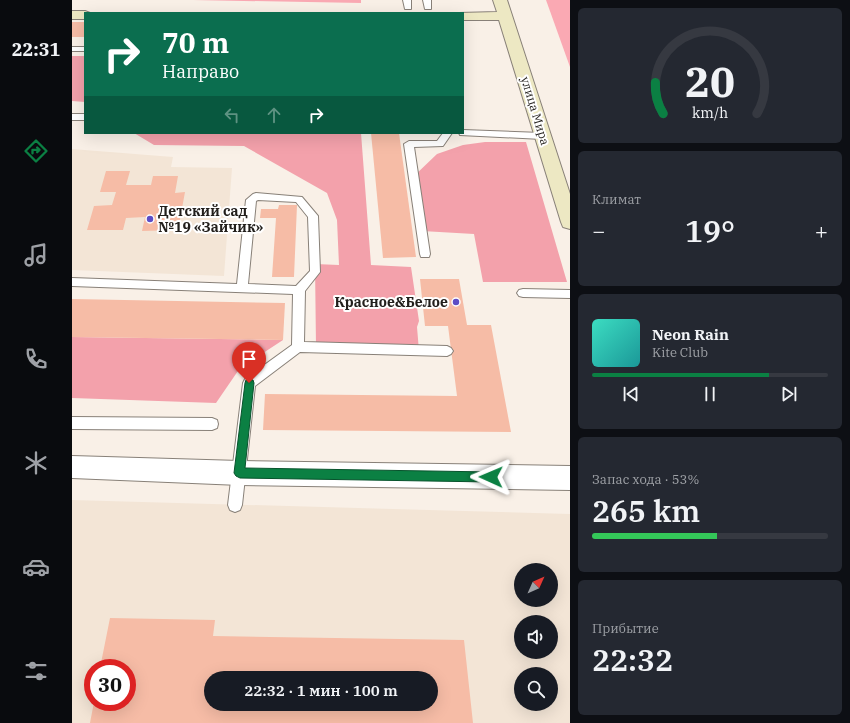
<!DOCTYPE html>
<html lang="ru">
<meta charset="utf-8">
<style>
:root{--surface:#171b24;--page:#242831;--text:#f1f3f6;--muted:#9ea1a6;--line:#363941;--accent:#0b8043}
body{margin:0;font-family:"IBM Plex Serif",serif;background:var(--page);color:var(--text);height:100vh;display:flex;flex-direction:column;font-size:15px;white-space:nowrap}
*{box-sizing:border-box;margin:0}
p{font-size:13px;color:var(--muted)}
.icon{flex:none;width:22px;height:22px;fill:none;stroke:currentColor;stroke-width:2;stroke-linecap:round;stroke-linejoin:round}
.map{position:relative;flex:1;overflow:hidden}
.side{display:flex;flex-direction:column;gap:8px;padding:8px;background:#0d0f14;width:280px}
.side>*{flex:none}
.hud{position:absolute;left:12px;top:12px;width:380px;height:122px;border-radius:0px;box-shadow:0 4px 16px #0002;background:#0b6e4f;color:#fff;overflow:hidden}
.needle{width:26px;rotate:45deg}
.tools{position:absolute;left:442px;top:563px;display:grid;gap:8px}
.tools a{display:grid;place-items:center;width:44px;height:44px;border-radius:50%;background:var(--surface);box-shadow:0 4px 16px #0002;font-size:20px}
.speed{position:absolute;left:12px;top:659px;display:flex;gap:8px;font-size:20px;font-weight:700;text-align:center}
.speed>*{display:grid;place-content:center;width:52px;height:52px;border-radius:50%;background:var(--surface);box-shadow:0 4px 16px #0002;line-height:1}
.speed .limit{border:6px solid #d22;background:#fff;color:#111}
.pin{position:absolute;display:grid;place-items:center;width:34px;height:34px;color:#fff;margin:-41px -17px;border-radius:50% 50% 50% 0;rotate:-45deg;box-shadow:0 0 4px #0007}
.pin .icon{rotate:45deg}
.me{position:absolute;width:44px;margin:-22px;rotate:271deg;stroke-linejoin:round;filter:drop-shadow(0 0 3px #0008)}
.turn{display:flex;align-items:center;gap:14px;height:84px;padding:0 12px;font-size:18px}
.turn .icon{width:52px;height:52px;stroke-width:2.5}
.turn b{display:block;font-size:28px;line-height:34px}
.lanes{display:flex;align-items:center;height:38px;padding:0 12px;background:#0003;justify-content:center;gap:20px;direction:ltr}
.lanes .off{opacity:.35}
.big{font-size:30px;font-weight:600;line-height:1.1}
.side .widget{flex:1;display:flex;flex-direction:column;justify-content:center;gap:6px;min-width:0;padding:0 14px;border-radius:6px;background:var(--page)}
.side .dial{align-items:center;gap:0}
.dial svg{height:104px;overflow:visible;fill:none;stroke:var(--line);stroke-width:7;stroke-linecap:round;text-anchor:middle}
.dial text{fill:var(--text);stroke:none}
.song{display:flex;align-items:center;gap:12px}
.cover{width:48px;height:48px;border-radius:6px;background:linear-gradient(135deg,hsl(170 70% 55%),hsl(180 70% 35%))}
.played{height:4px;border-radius:2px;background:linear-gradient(90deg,var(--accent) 75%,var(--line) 75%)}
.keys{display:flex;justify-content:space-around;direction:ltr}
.heat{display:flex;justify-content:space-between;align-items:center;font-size:22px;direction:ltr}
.charge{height:6px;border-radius:3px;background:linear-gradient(90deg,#34c759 53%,var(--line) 0)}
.trip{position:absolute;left:132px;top:671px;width:234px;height:40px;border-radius:20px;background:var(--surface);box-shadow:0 4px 16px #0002;font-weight:600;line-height:40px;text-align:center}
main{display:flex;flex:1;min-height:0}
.menu{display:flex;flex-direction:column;width:72px;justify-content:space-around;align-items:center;background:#090b0e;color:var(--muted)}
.menu .icon{width:28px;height:28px}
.menu .current{color:var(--accent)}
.menu b{font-size:18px;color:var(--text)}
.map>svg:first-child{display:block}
</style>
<main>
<nav class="menu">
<b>22:31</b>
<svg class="icon current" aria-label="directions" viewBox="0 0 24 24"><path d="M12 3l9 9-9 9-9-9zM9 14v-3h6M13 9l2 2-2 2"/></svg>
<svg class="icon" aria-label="music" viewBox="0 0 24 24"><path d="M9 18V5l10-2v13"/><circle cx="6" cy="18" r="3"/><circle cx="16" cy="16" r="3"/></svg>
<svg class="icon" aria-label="phone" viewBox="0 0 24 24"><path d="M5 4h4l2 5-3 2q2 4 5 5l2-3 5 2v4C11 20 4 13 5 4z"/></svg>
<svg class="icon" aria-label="climate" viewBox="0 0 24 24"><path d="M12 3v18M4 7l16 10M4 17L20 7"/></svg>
<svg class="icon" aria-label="car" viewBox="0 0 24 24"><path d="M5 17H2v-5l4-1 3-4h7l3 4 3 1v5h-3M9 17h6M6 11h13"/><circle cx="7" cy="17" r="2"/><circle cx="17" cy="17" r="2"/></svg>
<svg class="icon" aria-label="filters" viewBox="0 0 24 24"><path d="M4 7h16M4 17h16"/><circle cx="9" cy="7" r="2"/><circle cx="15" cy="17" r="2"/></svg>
</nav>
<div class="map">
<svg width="498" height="723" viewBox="0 0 498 723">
<rect width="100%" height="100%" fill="#f9f0e7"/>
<!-- built -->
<g fill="#f3e5d6" fill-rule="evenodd">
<polygon points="0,149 101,157 99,167 160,168 152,276 0,270"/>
<path d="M0 500 498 514V723H0ZM449 570H479V600H449ZM449 622H479V652H449ZM21 668H55V702H21ZM449 674H479V704H449ZM139 678H359V704H139Z"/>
</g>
<!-- green -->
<g fill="#faa9b3">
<polygon points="121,0 289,0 289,3"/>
<polygon points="474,0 498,0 498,67"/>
</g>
<!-- forest -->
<g fill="#f3a1ab">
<polygon points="0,56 13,56 13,102 0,101"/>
<polygon points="62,133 289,133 299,265 339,267 347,321 345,327 347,351 244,347 243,264 267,265 265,220 255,193 172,146 82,145"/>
<polygon points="413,142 454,142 495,282 411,282 402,234 350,231 341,177 365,154 391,145"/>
<polygon points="0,337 211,340 168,368 144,403 0,398"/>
</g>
<!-- building -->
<g fill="#f6bca6" fill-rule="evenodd">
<rect x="0" y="22" width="13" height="15"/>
<polygon points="299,133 327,133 344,257 311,258"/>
<polygon points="34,171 58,171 54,185 79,185 81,176 106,176 103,193 113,192 106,230 70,231 73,217 54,218 51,230 15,230 22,206 40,205 44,192 28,192"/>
<polygon points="207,205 225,205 222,277 200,277 204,218 188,218 189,209 206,209"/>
<polygon points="348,279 387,279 395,325 419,325 439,432 191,430 193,394 385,396 376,326 353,326"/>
<polygon points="0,299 213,303 211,340 0,337"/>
<path d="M38 618 143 620 141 636 392 640 401 723H18L22 702H55V668H28ZM139 678H359V704H139Z"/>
</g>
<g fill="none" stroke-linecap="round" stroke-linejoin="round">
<defs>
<g id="lane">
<polygon points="331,0 339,0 339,9 333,9"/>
<polygon points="351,0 359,0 359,9 353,9"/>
<rect x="0" y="47" width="13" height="4"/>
<rect x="0" y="114" width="13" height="6"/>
<polygon points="391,130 470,133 475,136 470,139 388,135 387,133 391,133"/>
<polygon points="371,133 380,133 371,146 342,147 358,254 357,257 349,257 348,254 332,144 337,141 365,141"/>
<path d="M184 193 230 197 246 216 248 272 233 291 232 342 375 346 379 348 381 351 379 354 375 356 228 352 183 386 170 505 168 510 163 512 158 510 156 505 171 383 173 379 220 345 221 294 0 286V278L165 284 174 200 181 194ZM186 200 224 202 236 217 238 271 224 286 176 284 184 201Z"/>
<polygon points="451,289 498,290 498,298 451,297 447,296 445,293 447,290"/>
<polygon points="0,417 140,418 145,420 146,424 145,428 140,430 0,429"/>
</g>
<polygon id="street" points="0,456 168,461 498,466 498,490 168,485 0,478"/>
<g id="secondary">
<polygon points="421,0 435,0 498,194 498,229 491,227 489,222 427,20 391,20 391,13 387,13 425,12"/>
<polygon points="0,11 13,11 18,13 13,13 13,19 0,19"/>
</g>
</defs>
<!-- lane casing -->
<use href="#lane" stroke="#888078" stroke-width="2"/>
<!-- street casing -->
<use href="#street" stroke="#888078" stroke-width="2"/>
<!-- secondary casing -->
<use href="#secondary" stroke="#888078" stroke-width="2"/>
<!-- lane -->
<use href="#lane" fill="#fff" fill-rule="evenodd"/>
<!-- street -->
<use href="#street" fill="#fff" fill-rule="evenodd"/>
<!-- secondary -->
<use href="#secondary" fill="#ede8c3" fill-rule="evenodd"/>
</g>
<!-- route -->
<polygon fill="#0b8043" stroke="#07532c" points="177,379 181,380 182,383 173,468 419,472 423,473 424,477 423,480 419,482 168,478 164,476 162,473 173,383 174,380"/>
<!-- markers -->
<g fill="#5c4dc6" stroke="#fff" stroke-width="1.5">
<circle cx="78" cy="219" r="4"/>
<circle cx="384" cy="302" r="4"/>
</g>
<g text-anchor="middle" stroke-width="4" stroke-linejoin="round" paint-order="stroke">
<!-- far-street labels -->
<g font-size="12" fill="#221f1c" stroke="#fff">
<text transform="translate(463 111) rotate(73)" y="4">улица Мира</text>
</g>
<!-- poi labels -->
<g font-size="14" font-weight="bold" fill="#221f1c" stroke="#fff" text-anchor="start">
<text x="86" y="216">Детский сад<tspan x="86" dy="16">№19 «Зайчик»</tspan></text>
<text x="376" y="307" text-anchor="end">Красное&amp;Белое</text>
</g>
</g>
</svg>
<div class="tools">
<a><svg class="needle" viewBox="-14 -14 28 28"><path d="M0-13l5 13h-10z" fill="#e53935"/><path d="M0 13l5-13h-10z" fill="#9ea1a6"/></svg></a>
<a><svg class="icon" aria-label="sound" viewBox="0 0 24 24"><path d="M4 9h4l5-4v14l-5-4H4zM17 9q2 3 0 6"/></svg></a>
<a><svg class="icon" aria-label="search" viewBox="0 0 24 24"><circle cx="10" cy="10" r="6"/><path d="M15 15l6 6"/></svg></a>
</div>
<div class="speed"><div class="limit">30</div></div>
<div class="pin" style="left:177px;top:383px;background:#d93025"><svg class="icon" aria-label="arrive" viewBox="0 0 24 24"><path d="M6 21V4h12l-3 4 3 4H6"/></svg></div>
<svg class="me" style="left:419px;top:477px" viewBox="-20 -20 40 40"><path d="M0-17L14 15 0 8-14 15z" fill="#0b8043" stroke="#fff" stroke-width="4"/></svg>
<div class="trip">22:32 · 1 мин · 100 m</div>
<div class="hud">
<div class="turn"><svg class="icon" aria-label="right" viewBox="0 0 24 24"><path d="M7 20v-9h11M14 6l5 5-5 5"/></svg><div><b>70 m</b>Направо</div></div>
<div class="lanes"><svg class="icon off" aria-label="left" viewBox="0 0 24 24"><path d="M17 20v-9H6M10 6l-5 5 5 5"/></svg><svg class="icon off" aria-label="ahead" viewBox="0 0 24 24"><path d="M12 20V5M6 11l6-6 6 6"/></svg><svg class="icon" aria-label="right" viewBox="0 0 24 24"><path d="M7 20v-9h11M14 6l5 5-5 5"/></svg></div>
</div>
</div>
<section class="side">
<div class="widget dial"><svg viewBox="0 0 100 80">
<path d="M14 69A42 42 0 1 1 86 69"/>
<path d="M14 69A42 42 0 0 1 8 45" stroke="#0b8043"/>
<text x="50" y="56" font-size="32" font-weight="700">20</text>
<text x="50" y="72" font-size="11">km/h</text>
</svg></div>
<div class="widget"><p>Климат</p>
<div class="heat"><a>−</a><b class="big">19°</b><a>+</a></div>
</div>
<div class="widget">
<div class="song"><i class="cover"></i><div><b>Neon Rain</b><p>Kite Club</p></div></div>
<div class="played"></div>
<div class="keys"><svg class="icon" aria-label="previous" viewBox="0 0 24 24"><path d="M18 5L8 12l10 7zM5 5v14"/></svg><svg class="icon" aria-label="pause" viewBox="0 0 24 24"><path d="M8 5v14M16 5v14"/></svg><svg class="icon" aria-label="next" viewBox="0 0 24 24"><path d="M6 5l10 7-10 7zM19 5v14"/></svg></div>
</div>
<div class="widget"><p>Запас хода · 53%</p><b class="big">265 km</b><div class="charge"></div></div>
<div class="widget"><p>Прибытие</p><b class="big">22:32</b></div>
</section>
</main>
